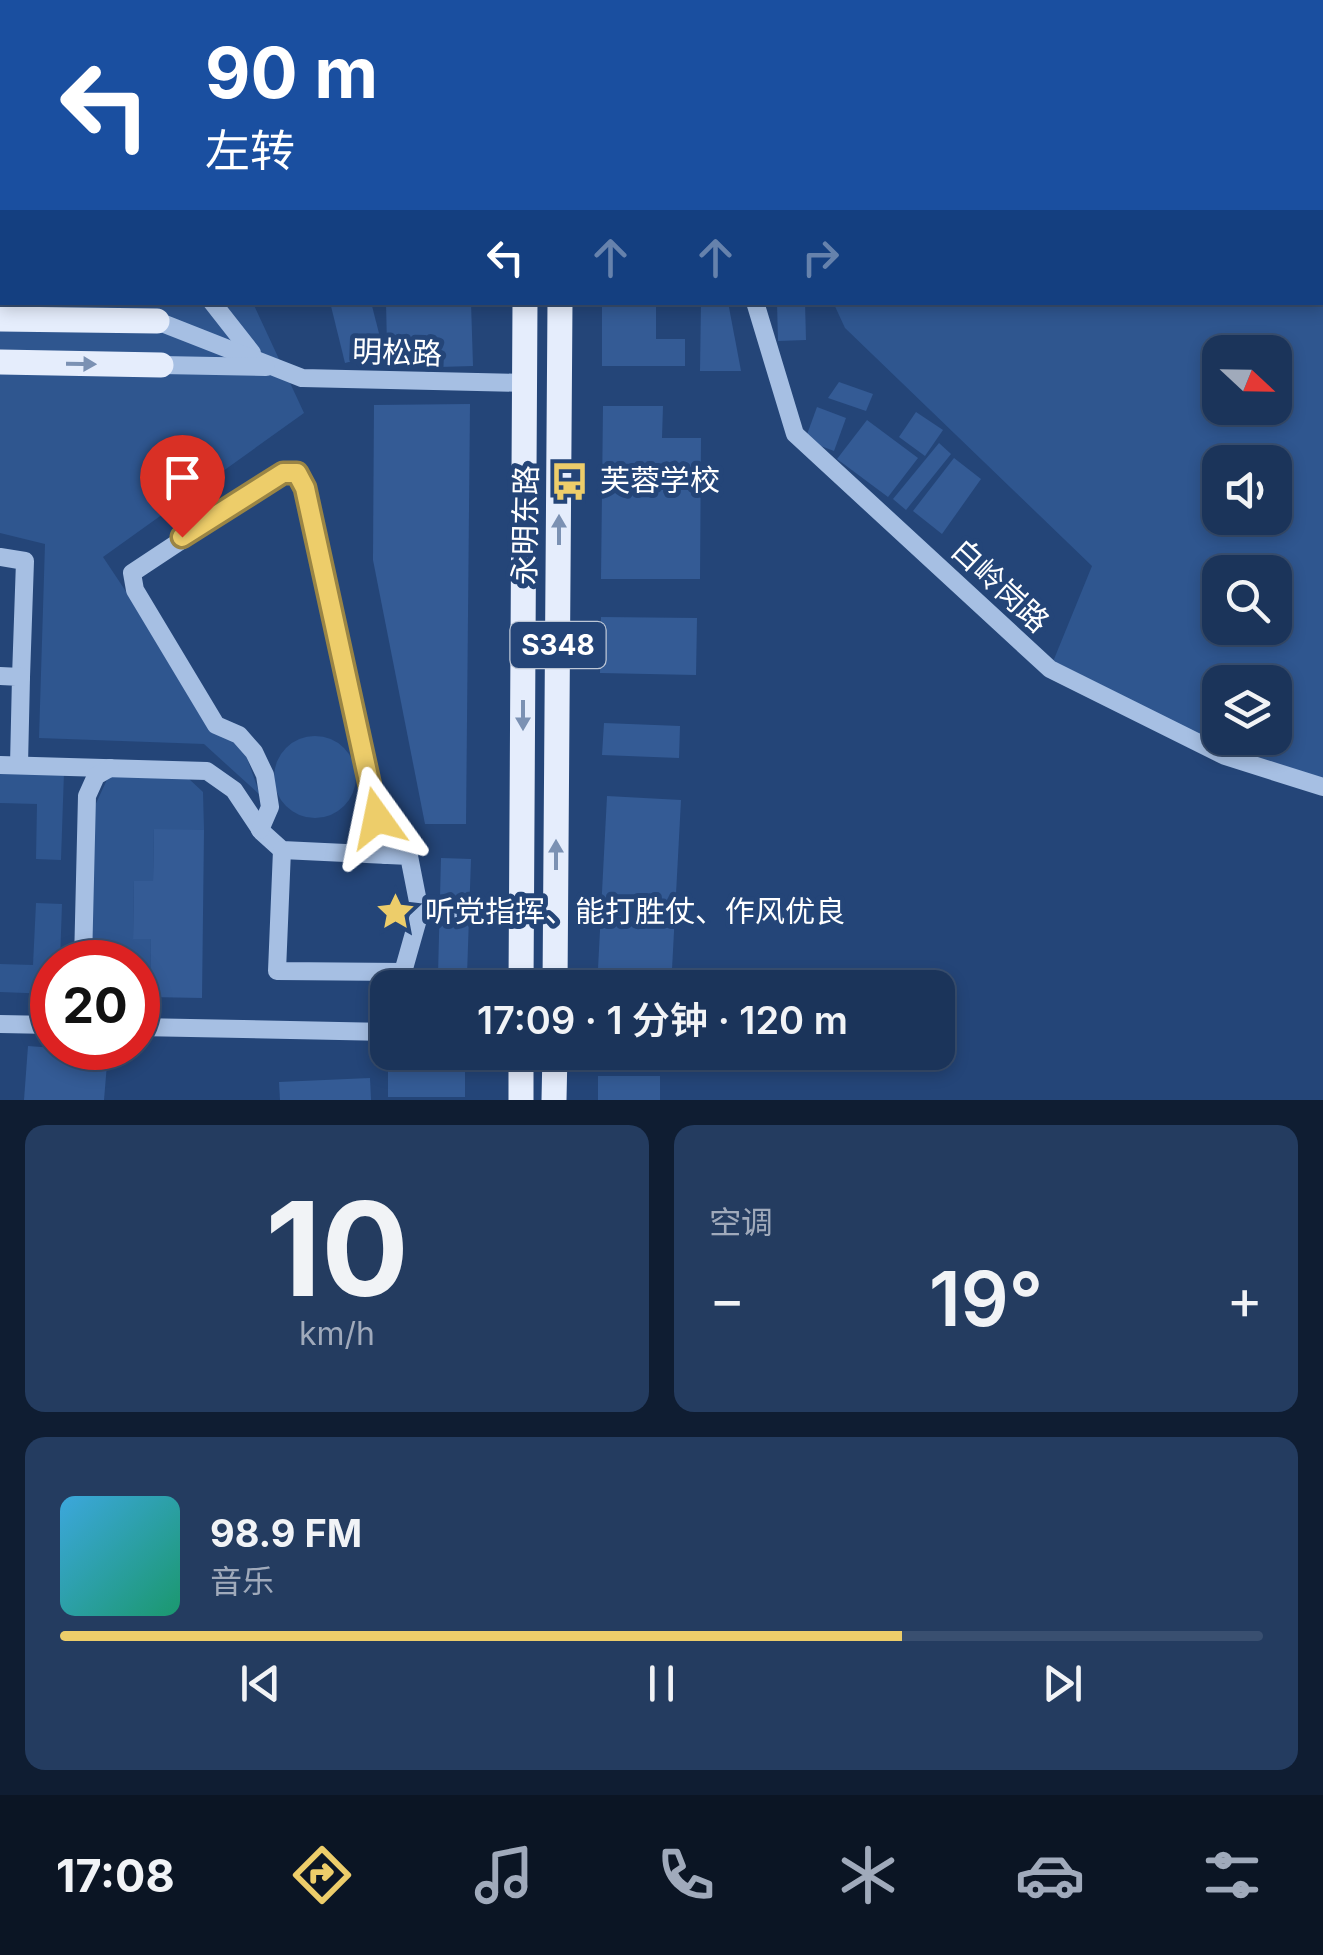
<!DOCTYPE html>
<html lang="zh">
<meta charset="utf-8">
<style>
:root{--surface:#1b345a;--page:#243c60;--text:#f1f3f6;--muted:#a0aabb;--line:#394f70;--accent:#edcd6a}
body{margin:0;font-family:Inter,"Noto Sans SC",sans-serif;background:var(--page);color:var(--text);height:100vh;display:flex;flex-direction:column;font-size:38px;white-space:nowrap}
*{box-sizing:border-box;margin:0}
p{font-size:32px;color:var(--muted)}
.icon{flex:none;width:55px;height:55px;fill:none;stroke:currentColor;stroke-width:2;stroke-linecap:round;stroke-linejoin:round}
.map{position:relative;height:1100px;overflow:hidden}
.details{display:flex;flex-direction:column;gap:25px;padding:25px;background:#0f1d32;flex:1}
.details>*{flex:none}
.banner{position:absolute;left:0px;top:0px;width:1325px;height:305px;box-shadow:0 5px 15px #0003,0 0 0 2px var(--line);background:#1a4fa0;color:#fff;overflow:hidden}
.needle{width:65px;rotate:112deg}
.buttons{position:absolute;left:1202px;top:335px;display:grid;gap:20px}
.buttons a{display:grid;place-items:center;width:90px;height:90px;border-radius:20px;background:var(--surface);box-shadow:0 5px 15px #0003,0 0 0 2px var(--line);font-size:50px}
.speed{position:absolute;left:30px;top:940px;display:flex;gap:20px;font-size:50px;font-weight:700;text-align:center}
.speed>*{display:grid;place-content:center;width:130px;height:130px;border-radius:50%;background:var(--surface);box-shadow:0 5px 15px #0003,0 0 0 2px var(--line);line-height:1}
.speed .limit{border:15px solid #d22;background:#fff;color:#111}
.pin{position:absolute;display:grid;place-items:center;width:85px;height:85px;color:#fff;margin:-102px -42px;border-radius:50% 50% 50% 0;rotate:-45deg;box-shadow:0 0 10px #0007}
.pin .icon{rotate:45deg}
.me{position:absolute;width:110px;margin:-55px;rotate:348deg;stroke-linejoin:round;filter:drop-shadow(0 0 8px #0008)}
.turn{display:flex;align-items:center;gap:35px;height:210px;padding:0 40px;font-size:45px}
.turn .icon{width:130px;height:130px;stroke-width:2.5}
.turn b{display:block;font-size:70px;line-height:85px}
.lanes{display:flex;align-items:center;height:95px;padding:0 40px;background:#0003;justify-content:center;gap:50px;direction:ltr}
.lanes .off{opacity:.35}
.big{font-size:75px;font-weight:600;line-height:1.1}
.details .card{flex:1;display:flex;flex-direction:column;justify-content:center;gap:15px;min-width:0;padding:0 35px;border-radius:20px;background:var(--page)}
.details .dial{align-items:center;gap:0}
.dial b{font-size:130px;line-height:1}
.song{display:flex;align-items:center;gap:30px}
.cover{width:120px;height:120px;border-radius:15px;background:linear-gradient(135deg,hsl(200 70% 55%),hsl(160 70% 35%))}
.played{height:10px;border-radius:5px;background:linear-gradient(90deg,var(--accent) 70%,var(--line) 70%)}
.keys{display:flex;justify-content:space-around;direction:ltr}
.heat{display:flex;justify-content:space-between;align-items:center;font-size:55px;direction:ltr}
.details .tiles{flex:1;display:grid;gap:25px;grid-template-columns:1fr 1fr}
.card:last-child{grid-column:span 2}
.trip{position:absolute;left:370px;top:970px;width:585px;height:100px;border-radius:20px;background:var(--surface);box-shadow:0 5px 15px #0003,0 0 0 2px var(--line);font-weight:600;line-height:100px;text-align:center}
.tabs{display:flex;height:160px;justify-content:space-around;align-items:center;background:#0b1524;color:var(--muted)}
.tabs .icon{width:70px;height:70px}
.tabs .current{color:var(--accent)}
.tabs b{font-size:45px;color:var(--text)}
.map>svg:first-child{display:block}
</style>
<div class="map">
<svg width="1323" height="1100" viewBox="0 0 1323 1100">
<rect width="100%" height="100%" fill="#244578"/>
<!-- green -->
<g fill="#2f568f" fill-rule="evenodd">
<polygon points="0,0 113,2 2,2 2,302 253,303 304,413 103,557 195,695 239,735 260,795 204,744 39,738 45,544 0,533"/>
<path d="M897 0H1323V787L1225 756 1050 669 1092 566 845 328 833 302H1322V2ZM1220 352H1275V408H1220ZM1220 462H1275V518H1220ZM1220 572H1275V628H1220ZM1220 682H1275V738H1220Z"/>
<circle cx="315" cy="777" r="41"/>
<polygon points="0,770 64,772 61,860 36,859 37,804 0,803"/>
<polygon points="110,773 189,779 203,792 204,830 154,830 153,881 134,882 133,939 151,939 150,997 138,996 138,962 90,962 93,810"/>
<polygon points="36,903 62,904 60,962 52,962 52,994 0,992 0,964 33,965"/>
</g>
<!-- building -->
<g fill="#345b95">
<polygon points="330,302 371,302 384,353 345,363"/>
<polygon points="386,302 471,302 473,366 439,367 438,345 387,347"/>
<polygon points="701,302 728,302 741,371 700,371"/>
<polygon points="777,302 805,302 806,340 778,341"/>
<polygon points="602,304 656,304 656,339 685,339 685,366 602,366"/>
<polygon points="839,382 873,394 866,411 828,398"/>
<polygon points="470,404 466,824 425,824 373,560 374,405"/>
<polygon points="603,406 663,406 662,438 701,438 700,579 601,579"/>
<polygon points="817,407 846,418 834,451 805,440"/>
<polygon points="916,412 943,430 925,456 899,437"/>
<polygon points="867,420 918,458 888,497 837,459"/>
<polygon points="939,443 951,454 906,510 893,499"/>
<polygon points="954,458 981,479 942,534 913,511"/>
<polygon points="601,617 697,618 696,675 600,673"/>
<polygon points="604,723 680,726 679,758 602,755"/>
<polygon points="607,796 681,800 671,988 597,988"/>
<polygon points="154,829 204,830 202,998 150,997 151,939 133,939 134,881 153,881"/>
<polygon points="441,858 471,859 467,975 438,975"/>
<polygon points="28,1046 108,1052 104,1100 24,1100"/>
<polygon points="388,1057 465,1058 465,1097 388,1097"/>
<rect x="598" y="1076" width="62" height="24"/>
<polygon points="370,1078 371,1100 280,1100 279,1082"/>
</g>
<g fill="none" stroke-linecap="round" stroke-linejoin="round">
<!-- minor -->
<g stroke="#a6bfe3" stroke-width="18">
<polyline points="847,2 848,0"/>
<polyline points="212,302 252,353"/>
<polyline points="755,302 795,434 1050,669 1225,756 1323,787"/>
<polyline points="157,321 302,378 525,383"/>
<polyline points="161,365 266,367"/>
<polyline points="0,557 25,561 21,677"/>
<polyline points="0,676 21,677 19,765"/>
<polyline points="0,765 207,771 234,790 262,832 282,850 409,856 420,912 522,916"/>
<polyline points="260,830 270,807 265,775 254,752 239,735 216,725 135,590 132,573 283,473 297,473 305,488 385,855"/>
<polyline points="282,850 277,971 403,972 420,912"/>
<polyline points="83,962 87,796 96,776 110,768"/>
<polyline points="0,1024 52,1025"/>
<polyline points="138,1027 388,1032"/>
</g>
<!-- major -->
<g stroke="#e5edfc" stroke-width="25">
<polyline points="527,2 527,0"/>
<polyline points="562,2 562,0"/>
<polyline points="0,214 2,214"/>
<polyline points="0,260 2,260"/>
<polyline points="0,319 157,321"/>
<polyline points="0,362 161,365"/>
<polyline points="521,988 525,302"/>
<polyline points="555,988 560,302"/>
<polyline points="521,1100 521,1052"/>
<polyline points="554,1100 555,1052"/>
</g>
</g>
<!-- one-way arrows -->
<defs><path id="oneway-solid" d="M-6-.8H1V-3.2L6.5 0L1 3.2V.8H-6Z" transform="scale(2.5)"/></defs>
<g fill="#7b91b3">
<use href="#oneway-solid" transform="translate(81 364) rotate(1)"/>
<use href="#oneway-solid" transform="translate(559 530) rotate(-90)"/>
<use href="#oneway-solid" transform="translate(523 715) rotate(90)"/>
<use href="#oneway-solid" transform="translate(556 855) rotate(-90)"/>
</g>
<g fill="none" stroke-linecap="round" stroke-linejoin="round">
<defs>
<polyline id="route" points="182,537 283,473 297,473 305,488 377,818"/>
</defs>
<!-- route casing -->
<use href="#route" stroke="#9a8545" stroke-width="25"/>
<!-- route -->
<use href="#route" stroke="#edcd6a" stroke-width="18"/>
</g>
<!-- icons -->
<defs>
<symbol id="bus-bare" viewBox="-9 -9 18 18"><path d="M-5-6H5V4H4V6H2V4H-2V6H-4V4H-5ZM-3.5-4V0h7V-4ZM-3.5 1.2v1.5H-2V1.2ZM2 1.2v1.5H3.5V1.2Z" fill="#edcd6a" stroke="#244578" stroke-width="2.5" paint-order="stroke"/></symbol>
<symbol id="sight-bare" viewBox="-9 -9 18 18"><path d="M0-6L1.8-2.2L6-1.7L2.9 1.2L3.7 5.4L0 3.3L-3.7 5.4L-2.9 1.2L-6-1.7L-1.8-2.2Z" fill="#edcd6a" stroke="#244578" stroke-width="2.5" paint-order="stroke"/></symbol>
</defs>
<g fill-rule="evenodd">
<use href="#bus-bare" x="542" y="454" width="55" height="55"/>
<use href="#sight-bare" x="368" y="884" width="55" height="55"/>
</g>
<g text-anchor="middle" stroke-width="10" stroke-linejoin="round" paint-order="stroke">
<!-- shield labels -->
<rect fill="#244578" stroke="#bdc7d6" stroke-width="2.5" x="510.5" y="622" width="95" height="46" rx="8"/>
<g font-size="28" font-weight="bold" fill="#fff">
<text x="558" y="655">S348</text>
</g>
<!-- street labels -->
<g font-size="30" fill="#fff" stroke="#244578">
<text transform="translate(397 353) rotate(2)" y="10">明松路</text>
<text transform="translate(526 525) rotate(-89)" y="10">永明东路</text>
<text transform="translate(1000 586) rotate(43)" y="10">白岭岗路</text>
</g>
<!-- poi labels -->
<g font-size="30" fill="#fff" stroke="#244578" text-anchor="start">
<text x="600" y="491">芙蓉学校</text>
<text x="425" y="922">听党指挥、能打胜仗、作风优良</text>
</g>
</g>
</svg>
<div class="buttons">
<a><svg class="needle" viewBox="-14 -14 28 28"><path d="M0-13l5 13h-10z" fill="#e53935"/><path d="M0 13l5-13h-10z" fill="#a0aabb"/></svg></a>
<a><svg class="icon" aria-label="sound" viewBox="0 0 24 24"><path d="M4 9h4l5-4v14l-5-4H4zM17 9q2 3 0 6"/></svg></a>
<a><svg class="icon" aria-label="search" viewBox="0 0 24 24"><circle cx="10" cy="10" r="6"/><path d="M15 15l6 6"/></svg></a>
<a><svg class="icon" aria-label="layers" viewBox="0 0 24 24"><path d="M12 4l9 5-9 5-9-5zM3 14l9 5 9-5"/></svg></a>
</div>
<div class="speed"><div class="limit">20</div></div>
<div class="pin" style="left:182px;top:537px;background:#d93025"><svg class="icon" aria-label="arrive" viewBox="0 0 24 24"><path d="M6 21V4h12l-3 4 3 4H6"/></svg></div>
<svg class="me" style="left:377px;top:818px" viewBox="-20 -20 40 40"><path d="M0-17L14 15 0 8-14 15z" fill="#edcd6a" stroke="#fff" stroke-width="4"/></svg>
<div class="trip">17:09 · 1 分钟 · 120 m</div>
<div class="banner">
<div class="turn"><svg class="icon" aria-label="left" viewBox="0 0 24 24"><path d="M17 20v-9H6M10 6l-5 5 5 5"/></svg><div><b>90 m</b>左转</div></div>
<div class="lanes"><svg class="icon" aria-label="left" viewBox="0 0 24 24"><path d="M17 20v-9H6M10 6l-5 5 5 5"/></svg><svg class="icon off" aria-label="ahead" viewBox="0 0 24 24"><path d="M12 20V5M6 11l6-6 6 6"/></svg><svg class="icon off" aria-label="ahead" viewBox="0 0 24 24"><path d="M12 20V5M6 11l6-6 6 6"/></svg><svg class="icon off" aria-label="right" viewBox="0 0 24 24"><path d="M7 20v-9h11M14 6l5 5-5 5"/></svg></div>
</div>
</div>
<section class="details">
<div class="tiles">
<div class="card dial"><b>10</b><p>km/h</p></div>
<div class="card"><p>空调</p>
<div class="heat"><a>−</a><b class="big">19°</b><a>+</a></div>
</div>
<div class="card">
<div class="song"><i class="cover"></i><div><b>98.9 FM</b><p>音乐</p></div></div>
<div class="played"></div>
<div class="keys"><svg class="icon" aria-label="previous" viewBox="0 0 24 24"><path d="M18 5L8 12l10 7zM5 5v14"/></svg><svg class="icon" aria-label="pause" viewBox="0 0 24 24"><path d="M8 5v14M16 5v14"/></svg><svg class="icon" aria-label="next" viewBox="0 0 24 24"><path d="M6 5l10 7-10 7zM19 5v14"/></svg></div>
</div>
</div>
</section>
<nav class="tabs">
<b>17:08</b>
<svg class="icon current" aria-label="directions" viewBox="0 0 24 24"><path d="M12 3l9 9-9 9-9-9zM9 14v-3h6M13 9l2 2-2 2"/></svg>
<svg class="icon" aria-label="music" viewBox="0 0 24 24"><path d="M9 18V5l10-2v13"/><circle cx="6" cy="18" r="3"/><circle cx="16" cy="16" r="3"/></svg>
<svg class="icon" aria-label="phone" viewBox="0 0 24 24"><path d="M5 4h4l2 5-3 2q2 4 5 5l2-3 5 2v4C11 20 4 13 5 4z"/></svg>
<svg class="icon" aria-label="climate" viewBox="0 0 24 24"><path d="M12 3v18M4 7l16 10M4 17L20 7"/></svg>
<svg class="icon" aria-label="car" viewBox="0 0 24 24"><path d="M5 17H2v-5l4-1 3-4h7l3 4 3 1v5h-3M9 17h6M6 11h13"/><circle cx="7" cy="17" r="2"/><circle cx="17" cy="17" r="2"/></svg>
<svg class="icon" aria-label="filters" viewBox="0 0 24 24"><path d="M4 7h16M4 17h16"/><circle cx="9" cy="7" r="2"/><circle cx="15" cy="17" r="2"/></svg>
</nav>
